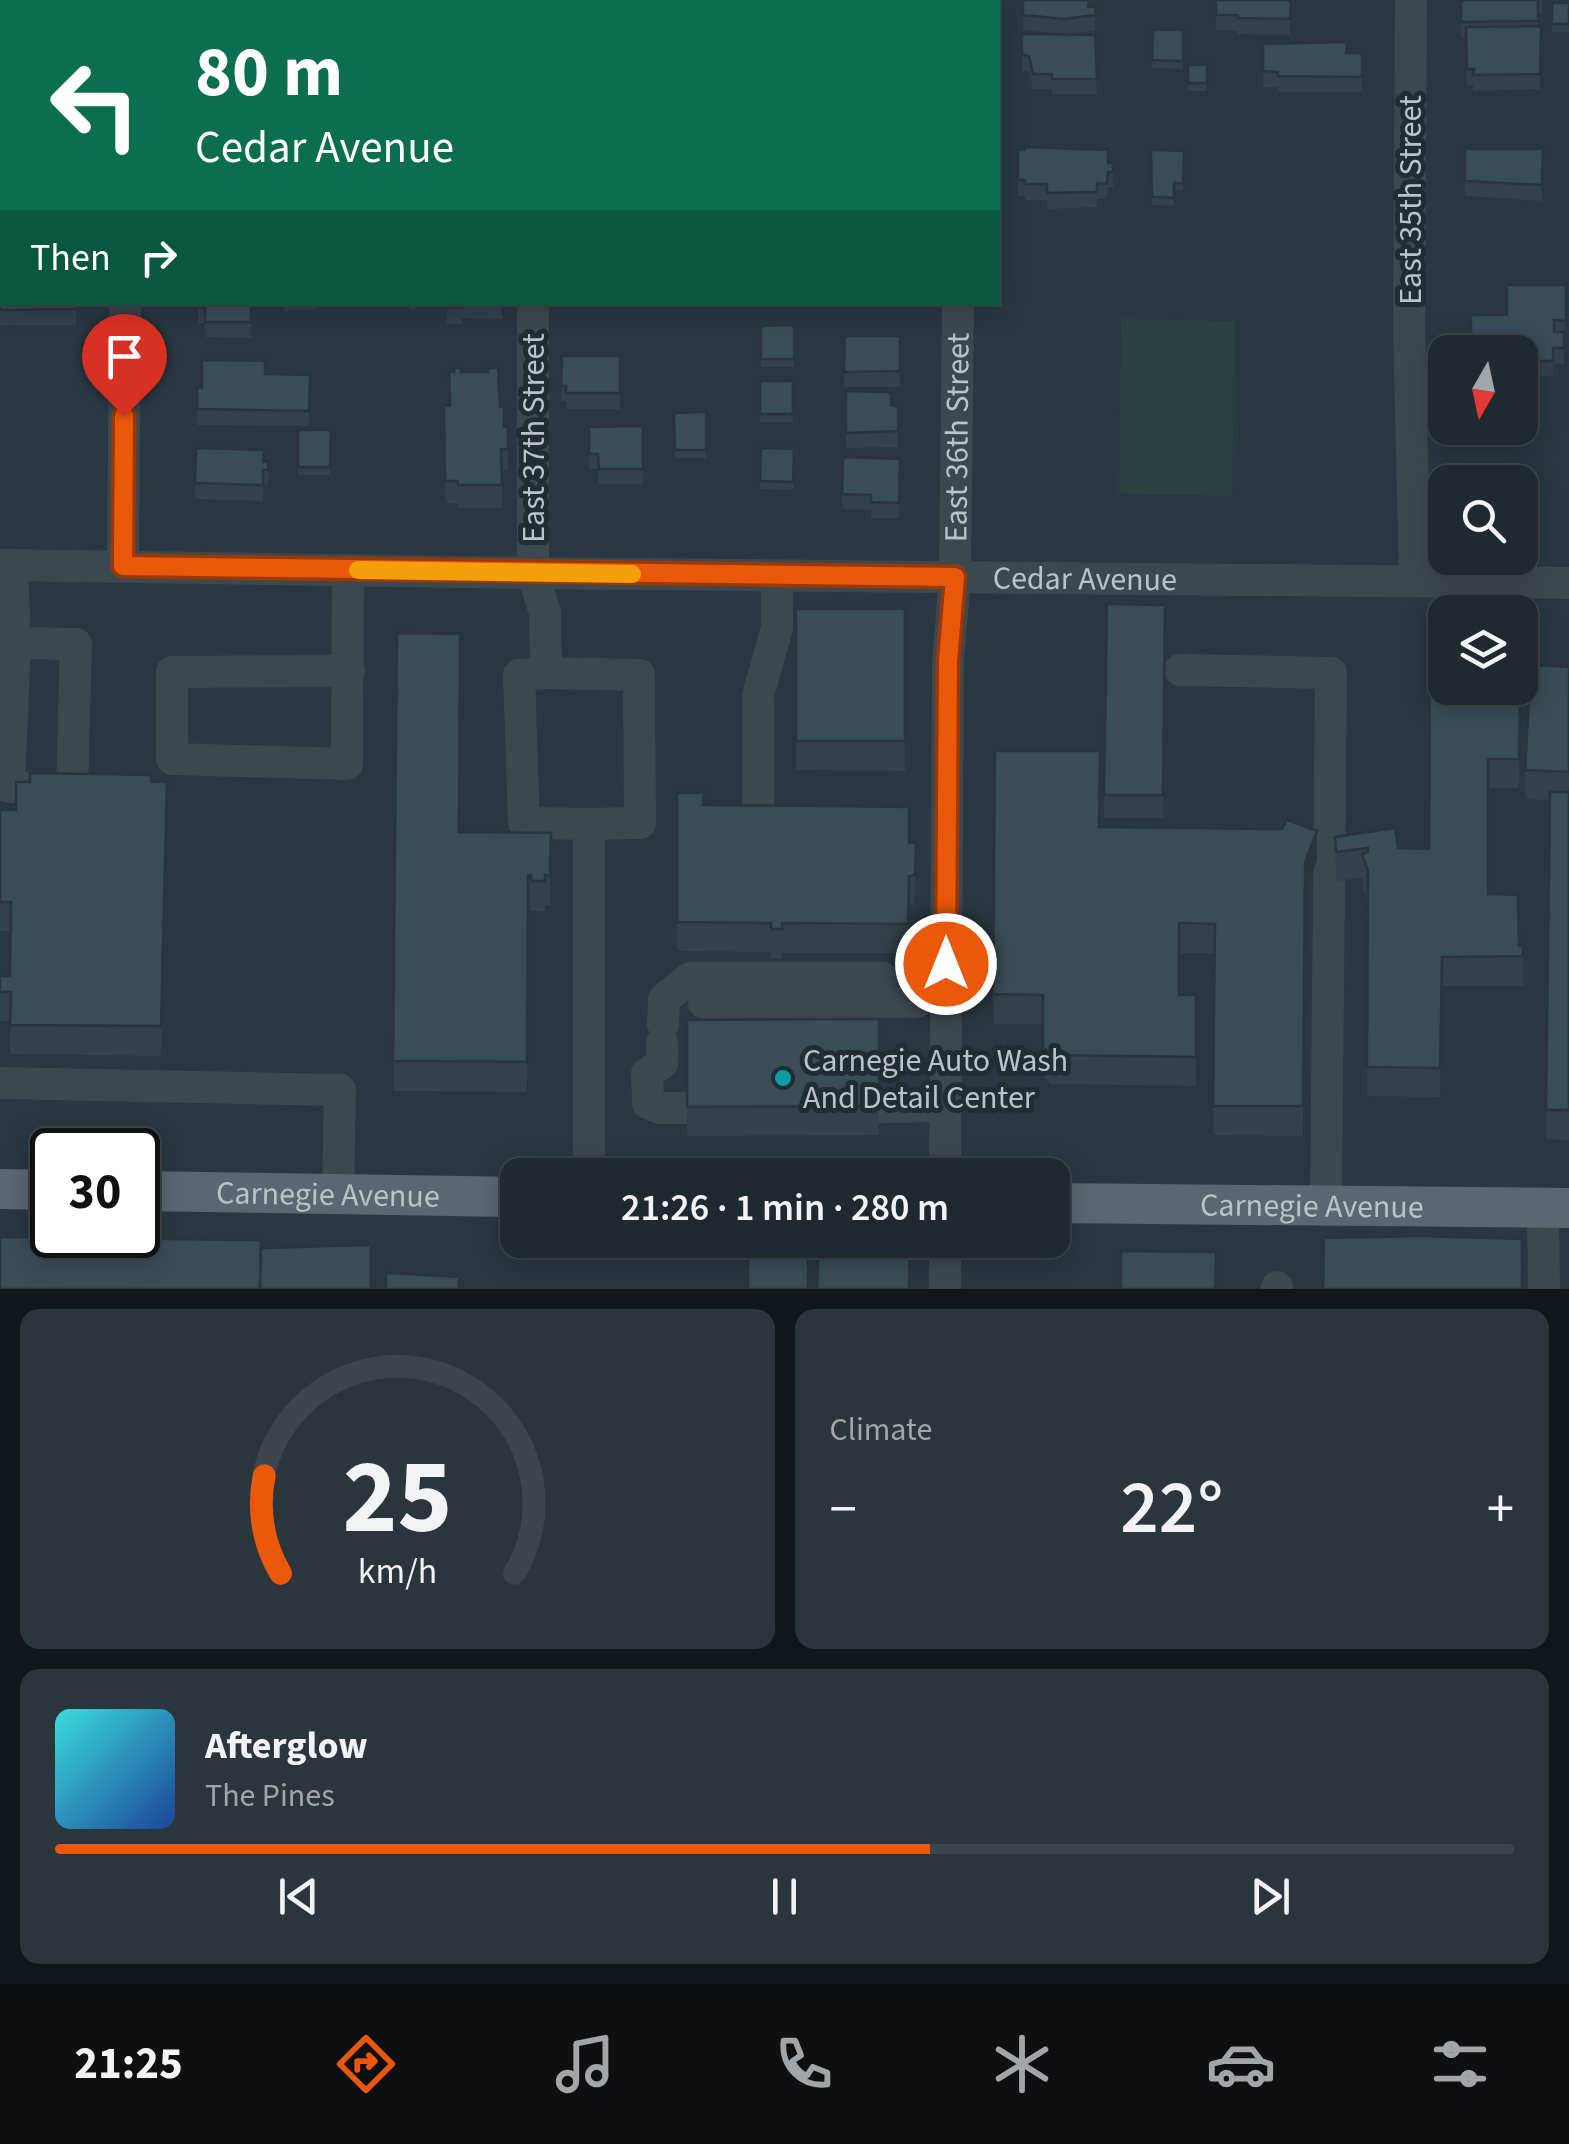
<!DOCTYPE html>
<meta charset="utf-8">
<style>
:root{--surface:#1e2930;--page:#2b353c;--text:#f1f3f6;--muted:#a1a6ab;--line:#3c454c;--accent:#ea580c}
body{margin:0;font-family:"Source Sans 3",sans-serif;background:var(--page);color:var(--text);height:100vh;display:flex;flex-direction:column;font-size:38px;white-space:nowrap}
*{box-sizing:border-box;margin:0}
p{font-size:32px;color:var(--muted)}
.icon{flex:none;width:55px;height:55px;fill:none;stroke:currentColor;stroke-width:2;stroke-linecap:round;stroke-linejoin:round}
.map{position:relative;height:1289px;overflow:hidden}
.side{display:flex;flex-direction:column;gap:20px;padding:20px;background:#10171a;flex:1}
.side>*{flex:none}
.hud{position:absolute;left:0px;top:0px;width:1000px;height:305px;box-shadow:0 5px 25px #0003,0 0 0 2px var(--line);background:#0b6e4f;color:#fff;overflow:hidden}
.needle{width:65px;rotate:189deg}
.fabs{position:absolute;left:1428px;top:335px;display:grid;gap:20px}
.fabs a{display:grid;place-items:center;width:110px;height:110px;border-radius:20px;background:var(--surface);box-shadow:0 5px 25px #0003,0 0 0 2px var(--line);font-size:50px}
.speed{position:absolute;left:30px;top:1128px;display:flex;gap:20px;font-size:50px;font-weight:700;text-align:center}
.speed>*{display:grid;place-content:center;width:130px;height:130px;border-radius:50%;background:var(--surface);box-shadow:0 5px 25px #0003,0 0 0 2px var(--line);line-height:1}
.speed .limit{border:5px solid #111;border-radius:15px;background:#fff;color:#111}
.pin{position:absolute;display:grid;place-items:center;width:85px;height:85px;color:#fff;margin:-102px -42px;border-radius:50% 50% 50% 0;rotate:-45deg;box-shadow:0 0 10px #0007}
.pin .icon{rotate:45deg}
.me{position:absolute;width:110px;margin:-55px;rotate:0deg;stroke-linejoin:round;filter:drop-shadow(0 0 8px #0008)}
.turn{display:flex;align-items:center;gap:35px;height:210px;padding:0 30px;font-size:45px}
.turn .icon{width:130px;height:130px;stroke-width:2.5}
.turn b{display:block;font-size:70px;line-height:85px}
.then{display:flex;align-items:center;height:95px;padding:0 30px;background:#0003;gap:20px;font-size:38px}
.big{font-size:75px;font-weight:600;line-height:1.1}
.side .card{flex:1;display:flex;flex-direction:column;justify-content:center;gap:15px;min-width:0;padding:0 35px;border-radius:20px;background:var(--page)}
.side .dial{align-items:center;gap:0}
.dial svg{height:260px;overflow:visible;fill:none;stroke:var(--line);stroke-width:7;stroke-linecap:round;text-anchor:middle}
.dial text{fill:var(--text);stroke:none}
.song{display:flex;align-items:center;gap:30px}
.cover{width:120px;height:120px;border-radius:15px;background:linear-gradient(135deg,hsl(180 70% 55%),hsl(220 70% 35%))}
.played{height:10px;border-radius:5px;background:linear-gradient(90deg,var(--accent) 60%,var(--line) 60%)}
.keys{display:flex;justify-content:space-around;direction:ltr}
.heat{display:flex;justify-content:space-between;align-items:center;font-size:55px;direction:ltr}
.side .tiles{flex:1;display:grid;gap:20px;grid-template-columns:1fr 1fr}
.card:last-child{grid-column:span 2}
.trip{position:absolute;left:500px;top:1158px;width:570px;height:100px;border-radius:20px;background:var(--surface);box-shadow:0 5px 25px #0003,0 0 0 2px var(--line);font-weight:600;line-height:100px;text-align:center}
.tabs{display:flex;height:160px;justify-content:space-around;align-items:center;background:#0c1013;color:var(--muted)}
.tabs .icon{width:70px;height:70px}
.tabs .selected{color:var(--accent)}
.tabs b{font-size:45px;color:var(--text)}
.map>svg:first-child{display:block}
</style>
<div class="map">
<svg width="1569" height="1289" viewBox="0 0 1569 1289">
<rect width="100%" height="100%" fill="#283740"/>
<!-- green -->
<polygon fill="#2a4140" points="1121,319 1235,321 1232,496 1119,494"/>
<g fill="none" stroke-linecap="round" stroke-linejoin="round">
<!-- minor -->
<g stroke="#3c4850" stroke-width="32">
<polyline points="1411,0 1409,326 1415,579"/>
<polyline points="127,2 127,0"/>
<polyline points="538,2 538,0"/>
<polyline points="961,2 961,0"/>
<polyline points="533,302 533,573 545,613 546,673 519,675 524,823 589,824 589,1175"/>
<path id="s1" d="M0 565 533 573 1569 583"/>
<polyline points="12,565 15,643 9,787 72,789 76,644 15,643"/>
<polyline points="123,566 125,302"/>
<polyline points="348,570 347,764 172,759 172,672 349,671"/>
<polyline points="1180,670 1331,673 1326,1206"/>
<polyline points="546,673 639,675 640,823 589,824"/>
<polyline points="758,813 758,695 777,628 777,576"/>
<polyline points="704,1003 917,1002"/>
<polyline points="663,1024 664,999 690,978 883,978 901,1002"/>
<polyline points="662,1043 662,1063 647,1074 648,1103 660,1108 687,1108"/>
<polyline points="0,1083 340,1090 338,1194"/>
<polyline points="879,1107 945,1106"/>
<path id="s2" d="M945 1175 948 661 955 577 958 302"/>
<polyline points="1543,1208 1544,1289"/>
<polyline points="1277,1287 1277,1289"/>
<polyline points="945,1289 945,1240"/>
</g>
<!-- major -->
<g stroke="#5a6770" stroke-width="40">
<polyline points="0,1189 52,1190"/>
<path id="s3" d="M138 1191 518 1197"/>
<path id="s4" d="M1052 1203 1569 1208"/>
</g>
</g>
<!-- wall -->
<g fill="#32414a">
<polygon points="433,0 477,0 477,1"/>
<polygon points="1023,0 1091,0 1090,7 1096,7 1095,31 1064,34 1023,30"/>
<polygon points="1216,0 1291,0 1290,35 1238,34 1238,31 1216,30"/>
<polygon points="1461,0 1542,0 1542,14 1538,14 1538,26 1541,26 1540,89 1473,91 1473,85 1467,85 1466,37 1461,37"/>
<rect x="1552" y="3" width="17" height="29"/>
<polygon points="1153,30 1183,30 1183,69 1152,68"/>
<polygon points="1022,34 1095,35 1097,94 1052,94 1052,89 1033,89 1029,71 1022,71"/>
<polygon points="1263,44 1362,53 1362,92 1278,92 1278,87 1263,87"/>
<rect x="1188" y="65" width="19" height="26"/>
<polygon points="1465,149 1543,149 1542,201 1465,196"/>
<polygon points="1018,150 1113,163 1113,187 1108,187 1107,199 1097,199 1097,207 1047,209 1047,200 1025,200 1025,196 1018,196"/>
<polygon points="1151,150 1184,151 1183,191 1174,190 1174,206 1152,205"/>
<polygon points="2,158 2,197 0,196 0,159"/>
<rect x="0" y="233" width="2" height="30"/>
<polygon points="0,279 77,302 76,325 0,325"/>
<polygon points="1566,285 1564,364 1553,364 1553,376 1520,376 1520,352 1507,315"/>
<polygon points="198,302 251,302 251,338 205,337 205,323 198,323"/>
<polygon points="283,302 315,302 315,310 284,311"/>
<polygon points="400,302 419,302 414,311"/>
<polygon points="440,302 505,302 505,317 502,319 462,318 462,324 447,324 447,303"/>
<polygon points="794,325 794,367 761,367 761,326"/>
<polygon points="845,336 900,336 900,387 844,387"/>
<polygon points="562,356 620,356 620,409 566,409 566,401 561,401"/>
<polygon points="461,372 500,407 504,427 508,426 508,471 502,471 502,508 458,508 458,503 445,503 444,406 449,406"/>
<polygon points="265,374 310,375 309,426 197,425 197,387"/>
<rect x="760" y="381" width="33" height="41"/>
<polygon points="846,391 898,407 898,447 846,448"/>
<polygon points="706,412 706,458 675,458 674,413"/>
<polygon points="643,426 643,484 599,484 598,469 589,469 589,427"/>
<polygon points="298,430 331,430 330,475 298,475"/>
<polygon points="196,448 268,462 268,485 263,485 263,501 195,499"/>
<polygon points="761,448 794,449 793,490 760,489"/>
<polygon points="900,459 899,518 871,518 871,510 842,509 842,494"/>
<polygon points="1107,604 1165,605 1163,818 1104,818"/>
<polygon points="796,609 905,609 905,771 796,770"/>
<polygon points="397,633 459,832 551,833 550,905 545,905 545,911 531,911 531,905 528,904 527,1092 393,1091"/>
<polygon points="1569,667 1569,1140 1546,1139 1550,801 1525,799 1525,770"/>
<polygon points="1445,688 1520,688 1519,788 1488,788 1488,894 1519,946 1523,946 1523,986 1442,986 1440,1097 1367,1096 1368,900 1362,884 1362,878 1336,881 1335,837 1398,848 1429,849"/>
<polygon points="995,751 1100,827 1317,860 1305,891 1303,1136 1213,1135 1214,953 1179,953 1179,995 1196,995 1196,1086 1051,1084 1043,1076 1043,1024 993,1024"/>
<polygon points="151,782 167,811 161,1056 10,1054 10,1021 0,1021 0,976 10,976 10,931 0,931 0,810 16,810"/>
<polygon points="677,793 704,805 916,843 915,905 909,905 908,953 782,953 782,959 771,959 771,952 677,951"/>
<polygon points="879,1019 879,1135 687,1136 687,1020"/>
</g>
<!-- shaded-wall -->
<g fill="#29353c">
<polygon points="503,302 505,302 505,317 502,319 502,303"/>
<polygon points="1317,831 1317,860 1305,891 1303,1136 1305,862"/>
</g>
<!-- building -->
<g fill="#3a4c56" stroke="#29353c" stroke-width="2.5">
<rect x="8" y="0" width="53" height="2"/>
<polygon points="218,0 368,0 368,2 203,2 203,1"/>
<polygon points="588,0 662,0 662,2 587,2"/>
<polygon points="1023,0 1089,0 1088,7 1096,7 1095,15 1064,19 1023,15"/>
<polygon points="1216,0 1291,0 1290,19 1238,18 1238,15 1216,15"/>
<polygon points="1461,0 1538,0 1538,21 1461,22"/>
<rect x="1552" y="3" width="17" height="21"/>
<polygon points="1541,26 1540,74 1473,75 1474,69 1467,69 1466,27"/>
<polygon points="1153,30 1183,30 1183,61 1152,60"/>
<polygon points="1022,34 1095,35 1097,79 1052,79 1052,74 1033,74 1029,56 1022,55"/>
<polygon points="1347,42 1346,53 1362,53 1362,77 1278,76 1278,72 1263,71 1263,44"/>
<rect x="1188" y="65" width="19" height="18"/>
<polygon points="1024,147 1108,150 1108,163 1113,163 1113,172 1108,172 1107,184 1097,183 1097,192 1047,193 1047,184 1025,184 1025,180 1018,180 1018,150 1024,150"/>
<polygon points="1465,149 1543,149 1542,185 1465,181"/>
<polygon points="1151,150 1184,151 1183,183 1174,183 1174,198 1152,197"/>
<polygon points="1,158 2,158 2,181 0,181"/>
<rect x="0" y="233" width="2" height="14"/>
<polygon points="0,279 2,279 2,302 77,302 76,309 0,310"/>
<polygon points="1507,285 1566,285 1566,321 1554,320 1554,332 1564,332 1564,348 1553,348 1553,361 1520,361 1520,352 1471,352 1471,315 1507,315"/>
<polygon points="198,302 251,302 251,322 205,322 205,307 198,307"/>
<polygon points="447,302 503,302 462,303 462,308 447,308"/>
<polygon points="794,325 794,359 761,359 761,326"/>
<polygon points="845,336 900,336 900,371 844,372"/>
<polygon points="562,356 620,356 620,393 566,393 566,386 561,386"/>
<polygon points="202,360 265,361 265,374 310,375 309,411 197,409 197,387 202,388"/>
<polygon points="454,368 461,368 461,372 488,372 488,368 498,368 500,407 504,407 504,427 508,426 508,449 501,449 502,485 458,485 458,481 445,481 444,406 450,406 449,371 454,372"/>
<rect x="760" y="381" width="33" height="33"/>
<polygon points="846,391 891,392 891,405 898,407 898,431 846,433"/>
<polygon points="706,412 706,450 675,450 674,413"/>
<polygon points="643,426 643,469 599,469 598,454 589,454 589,427"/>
<polygon points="298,430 331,430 330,467 298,467"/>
<polygon points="196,448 264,450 263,462 268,462 268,470 263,470 263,485 195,483"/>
<polygon points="761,448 794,449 793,482 760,481"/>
<polygon points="843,457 900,459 899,503 871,502 871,495 842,494"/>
<polygon points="1107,604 1165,605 1163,795 1104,795"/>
<rect x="796" y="609" width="109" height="132"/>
<polygon points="397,633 460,634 459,832 551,833 550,876 545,875 545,881 531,881 531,875 528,875 527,1062 393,1061"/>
<polygon points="1531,665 1569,667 1569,772 1525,770"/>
<polygon points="1430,671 1445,671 1445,688 1520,688 1519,759 1488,759 1488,894 1518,895 1519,946 1523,946 1523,956 1442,957 1440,1068 1367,1067 1368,871 1362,854 1368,852 1368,848 1336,852 1335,837 1395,828 1398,848 1429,849"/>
<polygon points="995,751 1100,751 1099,827 1282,829 1287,820 1317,831 1305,862 1303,1106 1213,1106 1215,924 1179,923 1179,995 1196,995 1196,1057 1051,1055 1043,1047 1043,995 993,994"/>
<polygon points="30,773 151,775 151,782 167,782 161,1026 10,1025 11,992 0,992 0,976 10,976 11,902 0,902 0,810 16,810 16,782 30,782"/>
<polygon points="1550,792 1569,792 1569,1110 1546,1110"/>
<polygon points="677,793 704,793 703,805 909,807 909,843 916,843 915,875 909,876 908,924 782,923 782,929 771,929 771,923 677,922"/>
<polygon points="879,1019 879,1106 687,1107 687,1020"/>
<polygon points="1420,1236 1522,1239 1522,1289 1323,1289 1324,1238"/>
<polygon points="0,1237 261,1240 260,1289 0,1289"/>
<rect x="748" y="1240" width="60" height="49"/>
<polygon points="819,1240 910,1241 909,1289 817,1289"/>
<polygon points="371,1245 371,1289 260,1289 261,1248"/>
<polygon points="1121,1251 1216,1252 1215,1289 1121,1289"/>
<polygon points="386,1273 459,1277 459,1289 386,1289"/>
</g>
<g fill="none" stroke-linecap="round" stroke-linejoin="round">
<defs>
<polyline id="route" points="124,416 123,566 955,577 948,661 946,964"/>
</defs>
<!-- route casing -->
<use href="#route" stroke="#983908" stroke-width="25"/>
<!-- route -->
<use href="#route" stroke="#ea580c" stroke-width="18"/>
<!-- slow -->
<polyline stroke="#f59e0b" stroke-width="18" points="358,570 632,574"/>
</g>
<!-- markers -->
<circle fill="#0f9aa8" stroke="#212d35" stroke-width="4" cx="783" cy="1078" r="10"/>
<g text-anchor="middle" stroke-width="10" stroke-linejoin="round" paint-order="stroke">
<!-- street labels -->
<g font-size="32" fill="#b9c3ca" stroke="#212d35">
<text transform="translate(1410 200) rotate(-90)" y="11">East 35th Street</text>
<text transform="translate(533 438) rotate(-90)" y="11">East 37th Street</text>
<text dy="11" stroke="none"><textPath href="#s2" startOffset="738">East 36th Street</textPath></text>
<text dy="11" stroke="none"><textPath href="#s1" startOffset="1085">Cedar Avenue</textPath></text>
<text dy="11" stroke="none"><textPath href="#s3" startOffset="190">Carnegie Avenue</textPath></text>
<text dy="11" stroke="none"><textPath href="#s4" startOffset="260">Carnegie Avenue</textPath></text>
</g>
<!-- poi labels -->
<g font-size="32" fill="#b9c3ca" stroke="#212d35" text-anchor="start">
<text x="803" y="1071">Carnegie Auto Wash<tspan x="803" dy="37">And Detail Center</tspan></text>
</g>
</g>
</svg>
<div class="fabs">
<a><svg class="needle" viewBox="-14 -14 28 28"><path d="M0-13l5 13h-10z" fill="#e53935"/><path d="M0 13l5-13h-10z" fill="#a1a6ab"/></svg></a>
<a><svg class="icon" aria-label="search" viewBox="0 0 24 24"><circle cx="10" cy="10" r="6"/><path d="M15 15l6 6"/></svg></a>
<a><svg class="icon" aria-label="layers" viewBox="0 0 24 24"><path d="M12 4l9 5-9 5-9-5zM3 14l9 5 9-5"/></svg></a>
</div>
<div class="speed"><div class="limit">30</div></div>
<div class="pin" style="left:124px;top:416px;background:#d93025"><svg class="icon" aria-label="arrive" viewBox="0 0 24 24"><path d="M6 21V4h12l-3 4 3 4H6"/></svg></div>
<svg class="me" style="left:946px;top:964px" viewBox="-20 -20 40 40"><circle r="17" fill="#ea580c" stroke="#fff" stroke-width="3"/><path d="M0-11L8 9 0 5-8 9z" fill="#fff"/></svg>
<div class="trip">21:26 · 1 min · 280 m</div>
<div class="hud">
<div class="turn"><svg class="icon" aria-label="left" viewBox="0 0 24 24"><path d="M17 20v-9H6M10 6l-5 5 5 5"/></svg><div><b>80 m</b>Cedar Avenue</div></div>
<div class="then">Then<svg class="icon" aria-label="right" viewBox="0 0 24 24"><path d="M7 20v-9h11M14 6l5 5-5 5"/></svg></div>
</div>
</div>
<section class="side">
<div class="tiles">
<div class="card dial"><svg viewBox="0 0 100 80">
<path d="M14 69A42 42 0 1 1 86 69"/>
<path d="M14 69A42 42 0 0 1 9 39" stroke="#ea580c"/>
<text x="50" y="56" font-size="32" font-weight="700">25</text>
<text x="50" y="72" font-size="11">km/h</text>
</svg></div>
<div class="card"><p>Climate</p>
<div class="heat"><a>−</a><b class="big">22°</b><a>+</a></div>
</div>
<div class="card">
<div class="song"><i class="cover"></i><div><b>Afterglow</b><p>The Pines</p></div></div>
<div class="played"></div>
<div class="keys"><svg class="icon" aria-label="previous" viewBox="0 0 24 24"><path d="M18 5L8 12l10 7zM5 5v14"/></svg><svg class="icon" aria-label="pause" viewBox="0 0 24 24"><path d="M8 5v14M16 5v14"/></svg><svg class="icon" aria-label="next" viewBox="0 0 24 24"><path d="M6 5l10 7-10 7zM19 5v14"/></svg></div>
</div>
</div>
</section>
<nav class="tabs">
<b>21:25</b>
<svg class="icon selected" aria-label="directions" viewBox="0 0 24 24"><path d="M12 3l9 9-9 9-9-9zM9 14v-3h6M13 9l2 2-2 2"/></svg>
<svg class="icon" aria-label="music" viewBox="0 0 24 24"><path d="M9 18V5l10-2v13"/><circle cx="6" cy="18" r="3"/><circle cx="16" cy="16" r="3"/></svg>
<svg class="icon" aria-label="phone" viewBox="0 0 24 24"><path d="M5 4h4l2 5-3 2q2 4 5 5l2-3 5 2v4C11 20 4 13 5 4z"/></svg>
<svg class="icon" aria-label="climate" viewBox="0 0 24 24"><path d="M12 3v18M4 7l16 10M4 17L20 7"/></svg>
<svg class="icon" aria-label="car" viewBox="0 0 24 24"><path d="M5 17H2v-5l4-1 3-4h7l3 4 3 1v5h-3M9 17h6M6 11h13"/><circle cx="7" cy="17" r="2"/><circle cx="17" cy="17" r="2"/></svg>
<svg class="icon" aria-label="filters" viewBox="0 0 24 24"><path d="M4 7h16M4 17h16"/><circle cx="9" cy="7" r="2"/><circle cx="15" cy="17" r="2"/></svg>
</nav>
